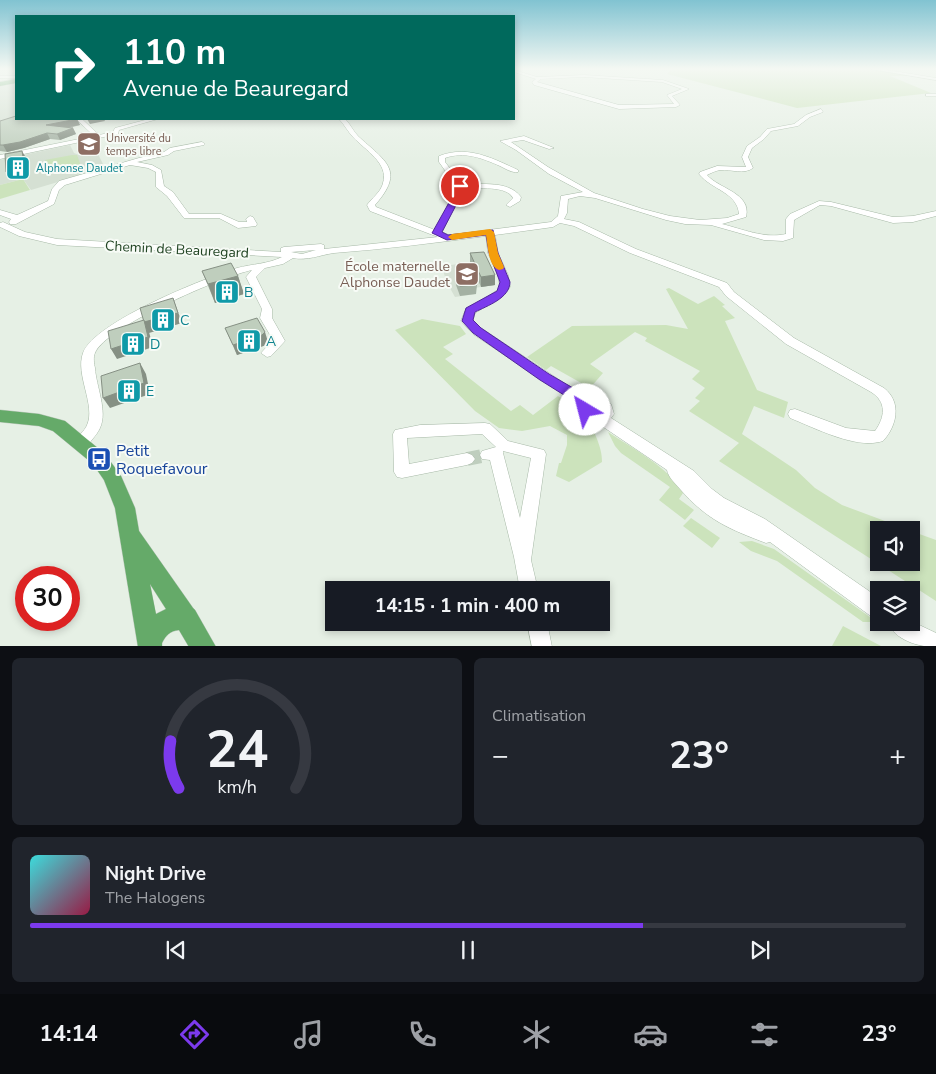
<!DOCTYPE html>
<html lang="fr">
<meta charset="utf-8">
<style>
:root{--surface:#171b24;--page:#20242c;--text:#f1f3f6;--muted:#9ea1a6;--line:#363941;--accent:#7c3aed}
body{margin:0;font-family:"Nunito Sans",sans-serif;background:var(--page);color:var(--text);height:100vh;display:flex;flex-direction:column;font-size:19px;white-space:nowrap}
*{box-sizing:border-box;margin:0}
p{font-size:16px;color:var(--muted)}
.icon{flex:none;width:28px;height:28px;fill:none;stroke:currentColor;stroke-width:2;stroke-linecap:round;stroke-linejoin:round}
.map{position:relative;height:646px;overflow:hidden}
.side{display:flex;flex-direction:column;gap:12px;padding:12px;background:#0d0f14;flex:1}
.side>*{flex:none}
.guide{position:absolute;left:15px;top:15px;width:500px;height:105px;border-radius:0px;box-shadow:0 2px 8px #0003;background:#00695c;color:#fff;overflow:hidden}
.fabs{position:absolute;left:870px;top:521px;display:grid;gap:10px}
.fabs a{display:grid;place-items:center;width:50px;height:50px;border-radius:0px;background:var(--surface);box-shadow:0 2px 8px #0003;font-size:25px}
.speed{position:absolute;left:15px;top:566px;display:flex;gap:10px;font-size:25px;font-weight:700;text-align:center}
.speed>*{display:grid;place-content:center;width:65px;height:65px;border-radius:50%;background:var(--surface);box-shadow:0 2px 8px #0003;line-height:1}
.speed .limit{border:8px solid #d22;background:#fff;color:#111}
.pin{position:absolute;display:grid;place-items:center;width:42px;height:42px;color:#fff;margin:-21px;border:2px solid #fff;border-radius:50%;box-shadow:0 1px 5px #0007}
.me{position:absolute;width:55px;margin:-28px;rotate:323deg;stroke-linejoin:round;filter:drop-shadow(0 0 4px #0008)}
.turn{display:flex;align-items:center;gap:18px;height:105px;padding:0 25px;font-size:22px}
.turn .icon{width:65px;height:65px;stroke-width:2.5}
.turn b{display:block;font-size:35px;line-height:42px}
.big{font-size:38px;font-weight:700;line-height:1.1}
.side .widget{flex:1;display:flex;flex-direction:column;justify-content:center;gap:8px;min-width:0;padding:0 18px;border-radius:8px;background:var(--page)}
.side .dial{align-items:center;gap:0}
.dial svg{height:130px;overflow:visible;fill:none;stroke:var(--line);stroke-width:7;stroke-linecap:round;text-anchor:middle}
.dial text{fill:var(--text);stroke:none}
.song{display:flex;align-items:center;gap:15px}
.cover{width:60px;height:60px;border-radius:8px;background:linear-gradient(135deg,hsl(180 70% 55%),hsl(340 70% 35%))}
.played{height:5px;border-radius:2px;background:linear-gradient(90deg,var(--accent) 70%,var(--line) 70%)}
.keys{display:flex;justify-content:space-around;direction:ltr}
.heat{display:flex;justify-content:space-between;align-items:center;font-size:28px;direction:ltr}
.side .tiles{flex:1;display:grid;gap:12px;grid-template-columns:1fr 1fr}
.widget:last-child{grid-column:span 2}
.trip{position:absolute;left:325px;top:581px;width:285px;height:50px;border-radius:0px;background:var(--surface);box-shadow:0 2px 8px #0003;font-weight:700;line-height:50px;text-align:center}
.dock{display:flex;height:80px;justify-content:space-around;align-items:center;background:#090b0e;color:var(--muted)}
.dock .icon{width:35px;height:35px}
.dock .current{color:var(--accent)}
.dock b{font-size:22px;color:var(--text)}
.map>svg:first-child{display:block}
</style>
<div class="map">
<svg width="936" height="647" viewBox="0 0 936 647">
<rect width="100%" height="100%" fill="#e6f0e5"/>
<!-- built -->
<g fill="#d5e0d3">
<polygon points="16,83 16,119 0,125 0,86"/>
<polygon points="70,145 74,153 79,155 97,152 105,168 31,190 23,179 0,185 0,160"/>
<polygon points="484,261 495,285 474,288 476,294 455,297 446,281 442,266"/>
</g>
<!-- green -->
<g fill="#cce3bc">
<polygon points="672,69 872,69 915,76 890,76 931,93 797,108 667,74"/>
<polygon points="72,155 77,155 81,166 49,172 45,160"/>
<polygon points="23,179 30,190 0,199 0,185"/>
<polygon points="669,288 698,304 714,296 725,305 722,306 735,318 725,321 757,390 788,402 784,418 754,406 742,434 796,470 815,488 842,505 909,530 879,530 879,562 911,562 911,531 936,540 936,601 719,461 739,443 689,411 700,401 695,398 705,388 692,379 700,371 645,341 647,338 635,332 590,364 603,373 590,388 551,366 546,370 527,357 572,326 666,325 688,329 666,289"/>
<path d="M422 319 460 326 466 334 443 347 453 354 445 359 511 411 520 405 533 415 558 396C577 410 589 416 597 439 600 447 602 453 602 462L569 482 556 476 559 463H561L567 445V435L550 426 522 431 499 428 475 411 395 330Z"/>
<path d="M608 432C632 448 670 468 683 493L679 499 694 510 685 520 659 500 670 487 621 453 615 446Z"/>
<polygon points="691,518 720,538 712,548 683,526"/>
<polygon points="752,541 774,549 877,622 863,622 777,561 751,551 739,542"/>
<polygon points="843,626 881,646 832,646"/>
</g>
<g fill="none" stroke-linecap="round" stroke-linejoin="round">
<!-- minor-tunnel -->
<polyline stroke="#bfcebe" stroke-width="14" stroke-dasharray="14 7" stroke-linecap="butt" points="467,459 487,455"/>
<defs>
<g id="minor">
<polygon points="620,69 627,69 625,70"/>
<polygon points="870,69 881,69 936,78 936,80"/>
<path d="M514 70 537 77 584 75 663 80 689 89 672 96 680 105 676 107 619 109 534 85 532 82 536 79 514 72ZM584 77 662 82 682 89 667 95 674 104 619 105 537 82 541 79Z"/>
<rect x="0" y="76" width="16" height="2"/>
<rect x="926" y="94" width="10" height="2"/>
<path d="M821 109 823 112 810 117 798 126 771 131 764 139 752 148 748 157 753 168C743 175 732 169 720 170 715 171 711 173 707 175 719 189 752 193 746 217L722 224C742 229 765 239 786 234V219L790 214 819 201 831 202 893 217 913 216 936 211V216L913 222 893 223 831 206 820 205 794 220 793 238 783 241 764 240 711 225 685 224 666 220 595 198 580 196 568 199 567 213 564 219 579 222 636 249 727 283 734 292 794 338 884 388C902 402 897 426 883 441 857 450 815 428 790 418L788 414 790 410 795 409 846 428 875 431C885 417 887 402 871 392L786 344 726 296 719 287 630 253 574 226 560 223 553 227 495 235 498 253 508 275 510 287 504 295 475 313 473 320 481 328 567 385 590 398 603 399 611 404 614 414 611 418 694 471 712 489 724 498 765 519 879 598V619L872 617 770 542 766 543C729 529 707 520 680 489 675 483 668 477 667 470L596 422C584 419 574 411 567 400L569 398 473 334 461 321 465 311 496 291 500 287 498 275 488 253 486 236C435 243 385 249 334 253 320 255 307 261 293 258L283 264 265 268 256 277 272 309V318L285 341 271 356 267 357 261 353 273 340 260 318 262 309 246 277 252 270C223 276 105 327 95 353 93 357 94 364 95 368 96 386 108 411 100 428 98 433 94 437 91 441 86 447 84 450 76 447L74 443C77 436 85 431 87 425 96 405 75 375 83 353 94 322 205 278 237 268 252 264 268 264 282 257L57 245 19 236 0 227V223L3 222 25 232 57 239 281 252V248L284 247 321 244 324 245V249L438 237 370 211 367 205C372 198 381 192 383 183 389 163 365 150 353 137 348 132 344 124 339 119L346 120C351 125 353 131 358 136 385 161 406 170 375 205L376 207 435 230 456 190V186L439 162V156C468 145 492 158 518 170V172C512 173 506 169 500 166 482 158 464 151 445 158V162L462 184C482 185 508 180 521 197L520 201 510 207 506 205 513 198C506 185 478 189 464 188L442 232 449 235 551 222 558 216 561 196 583 192 549 174 516 150 500 141 524 136 554 148 549 149 523 140 511 142 548 167 594 193 643 209 670 216 700 220 727 218 739 214C737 192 712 190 699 174L700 172 717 166 746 167 742 157 747 146 760 137 767 129 794 124 806 115ZM316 250 302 254 291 252ZM595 407 600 410V412L591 408Z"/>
<polygon points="76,119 82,119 99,135 113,132 115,128 149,119 158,119 119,130 118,134 0,159 0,155 94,136"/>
<polygon points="202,142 205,144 204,145 174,151 168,155 137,162 152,165 161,170 164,186 173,192 189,214 221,214 239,222 247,222 246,219 250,216 253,217 257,224 256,226 238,228 219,218 184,218 167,196 156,187 156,172 148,168 130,165 65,185 59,190 54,204 16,224 10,224 9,222 11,219 0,215 0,210 17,215 48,201 52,189 59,181 139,158 164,152 170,148"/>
<path d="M485 423 490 424 508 441 544 450 546 454 531 560 538 590H520L514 557 490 460 482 459 480 455 482 451 496 447 482 434 407 438 409 464 467 453 472 455 475 459 472 463 467 465 402 478 397 477 394 472 393 434 395 430 420 425ZM503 451 531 458 520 518 503 453Z"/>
<path d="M911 621 936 633V647C918 647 895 640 887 622H911Z"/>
<polygon points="527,622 547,622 552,647 532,647"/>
</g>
<g id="major">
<polygon points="16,79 16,83 0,86 0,82"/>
<path d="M0 410 39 414 65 421 105 454 121 476 135 508 139 531 193 608 195 610 216 647H189L179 630C170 631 166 635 162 643V647H138L115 508 104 480 93 464 53 431 39 426 0 422ZM150 584 166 609 156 614Z"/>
</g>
</defs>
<!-- minor casing -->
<use href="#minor" stroke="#a7b9a7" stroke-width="1"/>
<!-- major casing -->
<use href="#major" stroke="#c1cbc1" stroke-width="1"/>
<!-- minor -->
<use href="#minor" fill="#fff" fill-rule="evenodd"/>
<!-- major -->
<use href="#major" fill="#65aa69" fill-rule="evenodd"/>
</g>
<!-- wall -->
<g fill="#a4b1a3">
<polygon points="77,119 80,125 69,128 73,128 76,134 60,140 50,139 24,148 7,152 0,151 0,121"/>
<polygon points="470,253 495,275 495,285 481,287 470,262"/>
<polygon points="202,271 238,276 244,294 215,303"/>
<polygon points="456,276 477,285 476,294 460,296 456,285"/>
<polygon points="225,328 268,342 266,345 237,355"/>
</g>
<!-- shaded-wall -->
<g fill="#869084">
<polygon points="77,119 80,125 49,131 46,125"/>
<polygon points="87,119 104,119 105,121 90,124"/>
<polygon points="73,128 76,134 60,140 57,134"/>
<polygon points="47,133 50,139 24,148 7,152 3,145"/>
<polygon points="22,151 25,156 28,174 9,178 6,172"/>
<polygon points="495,275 495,285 481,287 481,277"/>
<polygon points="238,276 244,294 215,303 208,284"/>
<polygon points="173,298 182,323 149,333 149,332 153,347 117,359 111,349 144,320"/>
<polygon points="265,332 268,342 266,345 237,355 233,345"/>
<polygon points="140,363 146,374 150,394 110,408 103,398"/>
</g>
<!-- building -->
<g fill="#bfcebd" stroke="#869084">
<polygon points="16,116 16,119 77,119 46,125 73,128 57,134 47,133 20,142 3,145 0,145 0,121"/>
<polygon points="22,151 25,169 6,172 5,154"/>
<polygon points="484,252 495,275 481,277 470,253"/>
<polygon points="231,263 238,276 208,284 202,271"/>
<polygon points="472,274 477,285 460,286 456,276"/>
<polygon points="173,298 178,313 144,322 140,308"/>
<polygon points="257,318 265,332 262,335 233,345 225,328"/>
<polygon points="144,320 148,337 111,349 108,331"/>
<polygon points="140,363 144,383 103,398 101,376"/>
</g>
<!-- sky -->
<linearGradient id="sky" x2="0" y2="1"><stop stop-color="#81c3d1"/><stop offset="0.43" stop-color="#f4f8f3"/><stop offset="1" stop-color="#f4f8f3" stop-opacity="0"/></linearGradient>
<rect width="936" height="160" fill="url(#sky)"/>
<!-- route -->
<path fill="#7c3aed" stroke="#51269a" d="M457 184H463L464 190 442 232 448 235 493 230 498 253 510 282C510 298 487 306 475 312L473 320 481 328 549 374 592 399 594 403 590 414 585 415 580 414 578 410 580 405 540 380 473 333 462 321 466 308 497 291 500 282 489 253 486 235 447 240 432 233 456 190Z"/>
<!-- slow -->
<path fill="#f59e0b" d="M490 229 494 232 498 253 504 267 503 269 499 270C488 266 488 246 486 235L452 240 448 237 452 234Z"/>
<!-- icons -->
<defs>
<symbol id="university-square" viewBox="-11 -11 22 22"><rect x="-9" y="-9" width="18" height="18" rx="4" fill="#8d6e63" stroke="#f7fbf6"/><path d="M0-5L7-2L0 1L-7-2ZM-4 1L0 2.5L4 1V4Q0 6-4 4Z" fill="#fff"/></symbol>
<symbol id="building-square" viewBox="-11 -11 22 22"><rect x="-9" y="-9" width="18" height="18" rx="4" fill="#0f9aa8" stroke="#f7fbf6"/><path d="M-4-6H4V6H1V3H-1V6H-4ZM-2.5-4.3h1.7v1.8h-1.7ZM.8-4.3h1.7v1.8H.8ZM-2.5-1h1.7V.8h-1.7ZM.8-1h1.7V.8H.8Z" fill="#fff"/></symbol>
<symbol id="school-square" viewBox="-11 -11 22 22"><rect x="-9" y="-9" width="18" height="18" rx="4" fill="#8d6e63" stroke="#f7fbf6"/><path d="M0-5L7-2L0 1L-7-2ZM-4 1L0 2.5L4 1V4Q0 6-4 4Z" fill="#fff"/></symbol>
<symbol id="bus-square" viewBox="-11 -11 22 22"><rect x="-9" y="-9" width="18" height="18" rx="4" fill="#1a4fb4" stroke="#f7fbf6"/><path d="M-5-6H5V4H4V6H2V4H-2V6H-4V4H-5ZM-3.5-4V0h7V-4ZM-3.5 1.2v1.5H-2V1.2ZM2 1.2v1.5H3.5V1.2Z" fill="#fff"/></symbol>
</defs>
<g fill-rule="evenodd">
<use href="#university-square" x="75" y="130" width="28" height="28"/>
<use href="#building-square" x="4" y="154" width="28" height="28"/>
<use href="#school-square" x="453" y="260" width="28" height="28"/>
<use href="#building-square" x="213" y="278" width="28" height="28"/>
<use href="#building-square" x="149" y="306" width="28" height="28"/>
<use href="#building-square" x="235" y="327" width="28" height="28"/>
<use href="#building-square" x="119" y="330" width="28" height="28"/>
<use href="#building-square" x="115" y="377" width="28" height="28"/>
<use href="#bus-square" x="85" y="445" width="28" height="28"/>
</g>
<g text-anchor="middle" stroke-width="4" stroke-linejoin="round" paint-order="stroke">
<!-- far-education labels -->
<g font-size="11" fill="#785e54" stroke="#f7fbf6" text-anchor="start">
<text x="106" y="142">Université du<tspan x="106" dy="13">temps libre</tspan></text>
</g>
<!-- far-culture labels -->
<g font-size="11" fill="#0d838f" stroke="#f7fbf6" text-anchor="start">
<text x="36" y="172">Alphonse Daudet</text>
</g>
<!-- street labels -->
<g font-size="14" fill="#214423" stroke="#f7fbf6">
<text transform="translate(177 249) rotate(3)" y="5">Chemin de Beauregard</text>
</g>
<!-- education labels -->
<g font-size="14" fill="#785e54" stroke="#f7fbf6" text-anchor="end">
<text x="450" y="271">École maternelle<tspan x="450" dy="16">Alphonse Daudet</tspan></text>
</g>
<!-- culture labels -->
<g font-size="14" fill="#0d838f" stroke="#f7fbf6" text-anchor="start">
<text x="244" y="297">B</text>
<text x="180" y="325">C</text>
<text x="266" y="346">A</text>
<text x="150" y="349">D</text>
<text x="146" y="396">E</text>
</g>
<!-- near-transit labels -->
<g font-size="16" fill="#164399" stroke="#f7fbf6" text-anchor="start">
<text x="116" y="456">Petit<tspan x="116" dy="18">Roquefavour</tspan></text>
</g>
</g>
</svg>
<div class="fabs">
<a><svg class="icon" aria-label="sound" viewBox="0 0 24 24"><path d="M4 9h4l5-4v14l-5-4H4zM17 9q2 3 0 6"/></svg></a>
<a><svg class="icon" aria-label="layers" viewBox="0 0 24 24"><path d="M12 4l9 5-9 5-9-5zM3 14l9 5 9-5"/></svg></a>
</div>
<div class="speed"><div class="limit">30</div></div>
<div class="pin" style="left:460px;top:186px;background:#d93025"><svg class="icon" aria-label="arrive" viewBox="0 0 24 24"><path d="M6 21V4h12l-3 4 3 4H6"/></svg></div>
<svg class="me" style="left:585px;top:410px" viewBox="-20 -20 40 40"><circle r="19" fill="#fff"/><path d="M0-13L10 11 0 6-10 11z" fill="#7c3aed"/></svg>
<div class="trip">14:15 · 1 min · 400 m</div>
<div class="guide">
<div class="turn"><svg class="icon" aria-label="right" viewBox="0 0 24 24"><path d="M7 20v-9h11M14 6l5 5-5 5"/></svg><div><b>110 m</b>Avenue de Beauregard</div></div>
</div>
</div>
<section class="side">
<div class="tiles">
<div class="widget dial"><svg viewBox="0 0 100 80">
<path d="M14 69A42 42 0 1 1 86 69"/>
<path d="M14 69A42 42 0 0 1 9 40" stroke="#7c3aed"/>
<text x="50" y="56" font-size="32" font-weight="700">24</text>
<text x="50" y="72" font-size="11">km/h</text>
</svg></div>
<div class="widget"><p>Climatisation</p>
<div class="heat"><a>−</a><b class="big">23°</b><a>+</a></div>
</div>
<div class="widget">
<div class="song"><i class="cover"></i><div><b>Night Drive</b><p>The Halogens</p></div></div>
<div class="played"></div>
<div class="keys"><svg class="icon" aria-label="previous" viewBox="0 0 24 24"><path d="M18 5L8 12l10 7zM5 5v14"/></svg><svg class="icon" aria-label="pause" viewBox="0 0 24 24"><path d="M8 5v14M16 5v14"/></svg><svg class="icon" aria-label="next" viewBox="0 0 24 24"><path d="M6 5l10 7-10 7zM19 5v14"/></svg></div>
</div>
</div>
</section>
<nav class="dock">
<b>14:14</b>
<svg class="icon current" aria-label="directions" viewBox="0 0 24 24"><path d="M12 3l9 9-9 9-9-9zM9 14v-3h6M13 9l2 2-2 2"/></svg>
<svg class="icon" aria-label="music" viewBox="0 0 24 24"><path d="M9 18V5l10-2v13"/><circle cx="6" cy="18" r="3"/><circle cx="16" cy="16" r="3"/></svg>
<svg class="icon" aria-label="phone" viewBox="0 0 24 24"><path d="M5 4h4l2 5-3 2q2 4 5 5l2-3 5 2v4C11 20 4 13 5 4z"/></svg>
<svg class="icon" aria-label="climate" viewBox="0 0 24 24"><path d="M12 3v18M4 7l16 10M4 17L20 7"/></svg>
<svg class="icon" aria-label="car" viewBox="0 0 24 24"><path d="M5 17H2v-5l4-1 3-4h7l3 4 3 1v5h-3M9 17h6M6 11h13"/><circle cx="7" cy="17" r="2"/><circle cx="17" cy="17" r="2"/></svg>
<svg class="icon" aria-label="filters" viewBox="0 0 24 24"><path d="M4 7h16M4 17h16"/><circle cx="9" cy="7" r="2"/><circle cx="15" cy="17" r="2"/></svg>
<b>23°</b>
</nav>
